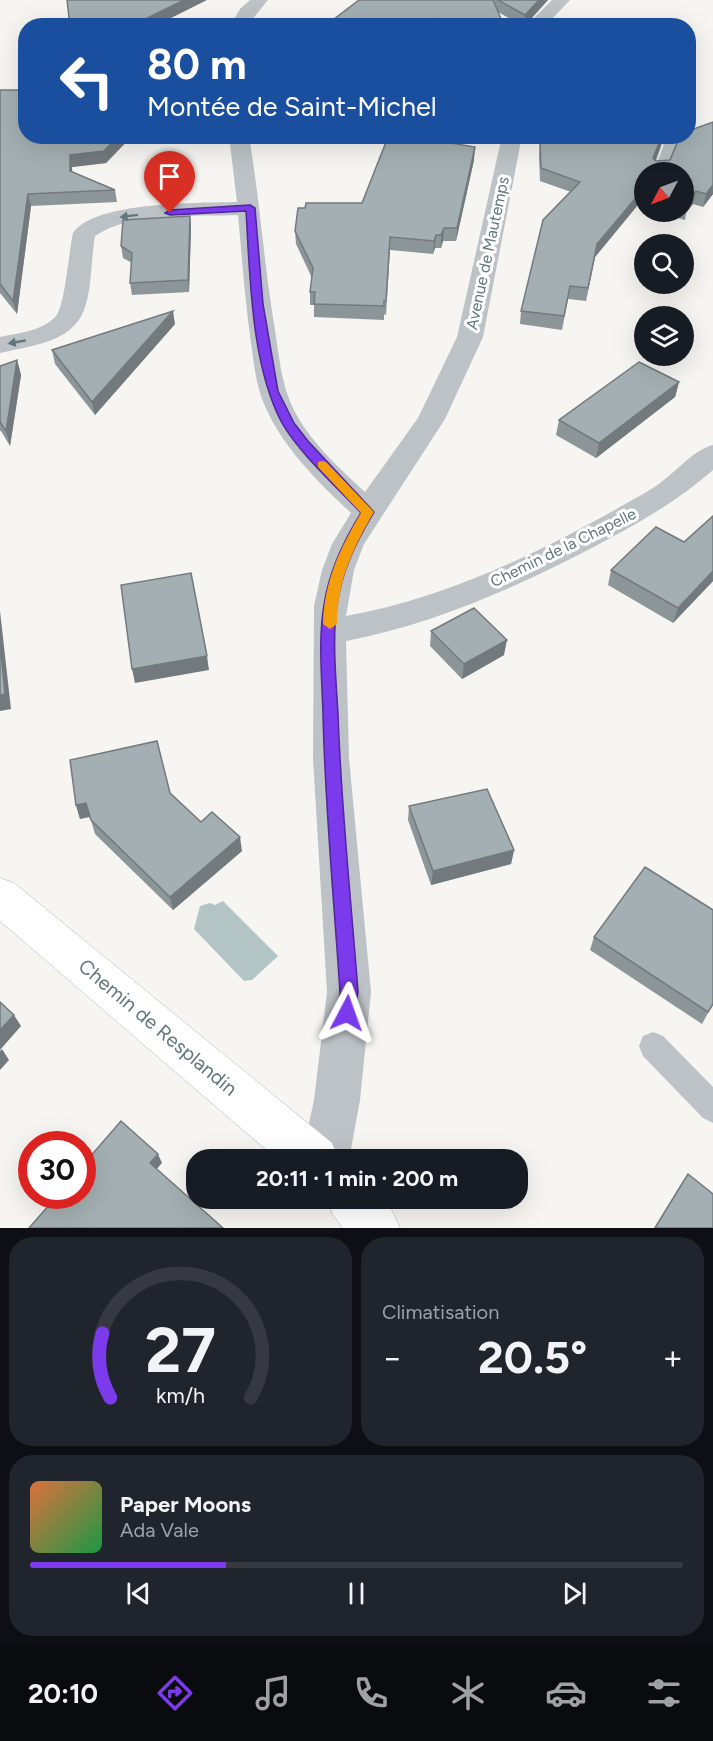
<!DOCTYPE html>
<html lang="fr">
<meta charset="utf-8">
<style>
:root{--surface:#171b24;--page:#20242c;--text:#f1f3f6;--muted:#9ea1a6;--line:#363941;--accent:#7c3aed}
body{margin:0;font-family:Figtree,sans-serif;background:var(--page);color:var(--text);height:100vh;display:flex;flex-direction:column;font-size:22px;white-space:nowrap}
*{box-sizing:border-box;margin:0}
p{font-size:20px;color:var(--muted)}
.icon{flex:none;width:33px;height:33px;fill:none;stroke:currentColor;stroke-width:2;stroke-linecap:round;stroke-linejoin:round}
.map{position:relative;height:1228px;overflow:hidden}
.sheet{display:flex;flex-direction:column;gap:9px;padding:9px;background:#0d0f14;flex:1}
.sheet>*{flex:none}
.hud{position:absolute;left:18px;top:18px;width:678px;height:126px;border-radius:24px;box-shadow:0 6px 24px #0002;background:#1a4fa0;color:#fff;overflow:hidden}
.needle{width:39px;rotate:229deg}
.fabs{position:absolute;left:634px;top:162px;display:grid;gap:12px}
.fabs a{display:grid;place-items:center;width:60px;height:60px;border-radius:50%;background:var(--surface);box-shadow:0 6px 24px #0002;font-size:30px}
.speed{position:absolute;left:18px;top:1131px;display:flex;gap:12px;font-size:30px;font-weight:700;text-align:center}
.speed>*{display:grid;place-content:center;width:78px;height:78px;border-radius:50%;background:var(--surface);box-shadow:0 6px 24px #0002;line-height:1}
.speed .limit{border:9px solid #d22;background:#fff;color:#111}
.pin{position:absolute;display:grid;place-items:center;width:51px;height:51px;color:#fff;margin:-62px -26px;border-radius:50% 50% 50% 0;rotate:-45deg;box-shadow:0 0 6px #0007}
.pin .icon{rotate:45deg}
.me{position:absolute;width:66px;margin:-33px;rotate:4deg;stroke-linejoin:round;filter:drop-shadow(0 0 4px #0008)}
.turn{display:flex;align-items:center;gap:21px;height:126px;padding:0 30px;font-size:27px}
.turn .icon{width:78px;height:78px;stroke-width:2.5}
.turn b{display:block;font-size:42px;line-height:51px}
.big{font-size:45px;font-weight:700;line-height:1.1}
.sheet .tile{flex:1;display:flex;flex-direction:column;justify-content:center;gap:9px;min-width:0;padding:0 21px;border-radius:24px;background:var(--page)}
.sheet .dial{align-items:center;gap:0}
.dial svg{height:156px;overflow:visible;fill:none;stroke:var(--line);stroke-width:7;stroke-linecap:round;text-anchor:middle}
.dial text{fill:var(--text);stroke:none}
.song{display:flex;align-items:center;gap:18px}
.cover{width:72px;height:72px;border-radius:9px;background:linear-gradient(135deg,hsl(20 70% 55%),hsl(140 70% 35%))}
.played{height:6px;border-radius:3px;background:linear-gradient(90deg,var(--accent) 30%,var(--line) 30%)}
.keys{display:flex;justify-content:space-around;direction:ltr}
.heat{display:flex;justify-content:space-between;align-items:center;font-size:33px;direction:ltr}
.sheet .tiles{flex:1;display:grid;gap:9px;grid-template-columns:1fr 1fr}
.tile:last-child{grid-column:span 2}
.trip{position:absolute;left:186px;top:1149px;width:342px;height:60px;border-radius:24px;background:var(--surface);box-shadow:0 6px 24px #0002;font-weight:700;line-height:60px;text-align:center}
.tabs{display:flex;height:96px;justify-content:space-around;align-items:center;background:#090b0e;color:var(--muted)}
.tabs .icon{width:42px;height:42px}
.tabs .current{color:var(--accent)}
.tabs b{font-size:27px;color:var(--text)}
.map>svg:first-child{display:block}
</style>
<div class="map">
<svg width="713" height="1228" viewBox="0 0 713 1228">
<rect width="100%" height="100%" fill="#f6f5f2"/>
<!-- water -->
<polygon fill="#b3c4c5" points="223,901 278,956 252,980 244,981 194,929 200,906 210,903 215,905"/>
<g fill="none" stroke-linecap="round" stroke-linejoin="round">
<defs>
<g id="secondary">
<polygon points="0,878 14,883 332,1143 339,1160 278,1160 0,921"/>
<polygon points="326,1198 382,1198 392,1211 400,1228 343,1228 333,1215"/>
</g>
</defs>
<!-- secondary casing -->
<use href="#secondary" stroke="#acb5b8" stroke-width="1"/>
<!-- lane -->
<g fill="#bcc2c5" fill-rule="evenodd">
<polygon points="688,132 694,136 677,145 665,172 653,172 664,145 638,136 670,139 688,136"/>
<polygon points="653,1032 663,1036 713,1087 713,1123 703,1118 643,1056 639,1046 643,1036"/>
</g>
<!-- street -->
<g fill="#bcc2c5" fill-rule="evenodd">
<polygon points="250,0 268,0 247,26 230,26 240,9"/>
<polygon points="552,0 570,0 545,26 526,26"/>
<path d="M229 136H249C260 201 264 265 275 330 279 355 281 382 292 406 308 440 338 467 365 492L418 418 457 337 502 136H522L483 337 445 419 364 544 354 570 346 616C447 598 546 550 634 499 645 493 656 487 665 479 681 467 694 450 713 445V470C674 504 632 527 586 551 510 590 431 625 346 641L349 758 371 992 360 1100 349 1160H301L314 1100 327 992 313 758 314 606 322 570 332 544 351 513C318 482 283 448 265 406 256 386 254 364 251 343 245 301 242 258 238 215 195 217 131 211 95 236 91 259 92 290 84 310 72 343 29 346 0 353V337C18 333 43 331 56 316 65 305 69 250 73 233 95 201 200 203 237 202Z"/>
</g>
<!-- secondary -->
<use href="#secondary" fill="#fff" fill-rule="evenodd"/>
</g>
<!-- wall -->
<g fill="#8c9699">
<polygon points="359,0 548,0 525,26 523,26 498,12"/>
<polygon points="0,90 26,136 132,136 106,163 72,167 72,172 115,190 117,202 31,206 17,314 0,293"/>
<polygon points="713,122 713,194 703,207 693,204 686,213 685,220 656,212 684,212 684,172 645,172 645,208 637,206 595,257 586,301 568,299 562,330 520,324 521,311 543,220 571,192 540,181 539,156 541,136 663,136 661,146 656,161 670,160 680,136 688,136 688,131"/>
<polygon points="409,136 449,136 448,142 474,160 456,241 443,241 441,248 435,248 433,254 390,250 386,315 384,314 384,320 314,317 314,305 310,305 310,292 312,278 296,244 295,231 305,208 362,203"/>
<polygon points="190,216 191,228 189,292 132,295 130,283 132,263 123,258 121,246"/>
<polygon points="175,324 95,415 55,364 52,350"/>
<polygon points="17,360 21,375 10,446 1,431 0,431 0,366"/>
<polygon points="679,382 675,397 596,458 556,435 559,420"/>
<polygon points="713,516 713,581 673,623 608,585 611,570 684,542"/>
<polygon points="431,631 504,655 462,679 430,646"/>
<polygon points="170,793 201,822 242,851 173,910 95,834 90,817 80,819 76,805"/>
<polygon points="409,806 514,850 511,864 431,885 408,820"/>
<polygon points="594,937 713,1004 702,1024 590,950"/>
<polygon points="688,1174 713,1228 654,1228 681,1184"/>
</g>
<!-- shaded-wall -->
<g fill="#727a7d">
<polygon points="184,0 207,0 155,26 131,26"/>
<polygon points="539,0 548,0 524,26 525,15"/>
<polygon points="433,19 433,26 424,26"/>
<polygon points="118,136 132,136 106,163 72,167 73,184 70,171 70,155"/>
<polygon points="447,136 449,136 444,154 445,142"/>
<polygon points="662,136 661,146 651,171 653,158"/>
<polygon points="475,147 474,160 456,241 457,228"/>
<polygon points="713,185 713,194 703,207 706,194"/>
<polygon points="696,191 693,204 686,213 688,202"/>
<polygon points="640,193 637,206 595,257 586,301 597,244"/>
<polygon points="28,194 31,206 17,314 13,301"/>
<polygon points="190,216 191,228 189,292 188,280"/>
<polygon points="444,228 443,241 441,248 441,235"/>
<polygon points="436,235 435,248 433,254 434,241"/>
<polygon points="173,311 175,324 95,415 92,402"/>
<polygon points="17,360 21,375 10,446 6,431"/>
<polygon points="679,382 675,397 596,458 599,443"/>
<polygon points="713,571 713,581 673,623 678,608"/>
<polygon points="0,611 11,709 0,711"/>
<polygon points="507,640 504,655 462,679 464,664"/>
<polygon points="207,656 209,670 135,683 132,669"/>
<polygon points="86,803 91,816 80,819 76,805"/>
<polygon points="240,837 242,851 173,910 170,897"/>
<polygon points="514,850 511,864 431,885 433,871"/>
<polygon points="14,1015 21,1026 0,1050 0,1030"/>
<polygon points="2,1049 9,1060 0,1070 0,1051"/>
<polygon points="158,1154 162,1163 154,1172 150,1163"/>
</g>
<!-- building -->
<g fill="#a3afb2" stroke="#727a7d" stroke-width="1.5">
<polygon points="67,0 184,0 131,26 70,26"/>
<polygon points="359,0 493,0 504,26 431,26 433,19 424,26 325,26"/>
<polygon points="498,0 539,0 525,15"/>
<polygon points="0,90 26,90 26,136 118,136 104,151 70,155 70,171 115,190 28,194 13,301 0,284"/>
<polygon points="713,122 713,185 706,194 696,191 688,202 688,207 684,205 684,172 645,172 645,195 640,193 597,244 588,288 570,286 564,316 521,311 543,220 580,182 541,168 540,144 541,136 662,136 653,158 656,161 670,160 680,136 688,136 688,131"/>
<polygon points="409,136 447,136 445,142 475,147 457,228 444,228 441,235 436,235 434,241 390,237 386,301 384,301 384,306 314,304 315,292 310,292 313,268 295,231 298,208 305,208 306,203 362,203 388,137 408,138"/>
<polygon points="190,216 188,280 130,283 132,253 121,246 123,220"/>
<polygon points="173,311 92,402 52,350"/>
<polygon points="17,360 6,431 0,422 0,366"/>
<polygon points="639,362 679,382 599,443 559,420"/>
<polygon points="713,516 713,571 678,608 611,570 656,527 684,542"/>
<polygon points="191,573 207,656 132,669 121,585"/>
<polygon points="474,608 507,640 464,664 431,631"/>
<polygon points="0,641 5,694 0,695"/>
<polygon points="157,741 170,793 201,822 212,812 240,837 170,897 91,820 86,803 76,805 70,760"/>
<polygon points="487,789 514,850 433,871 409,806"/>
<polygon points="645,867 713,910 713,1004 708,1012 594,937"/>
<polygon points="0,1002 14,1015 0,1030"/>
<polygon points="121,1121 158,1154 150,1163 223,1228 29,1228 57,1196 82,1196 82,1166"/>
<polygon points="688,1174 713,1194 713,1228 655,1228"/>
</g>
<!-- one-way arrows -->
<defs><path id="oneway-solid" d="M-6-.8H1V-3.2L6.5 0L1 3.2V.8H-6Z" transform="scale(1.5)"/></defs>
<g fill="#61767d">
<use href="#oneway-solid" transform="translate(129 216) rotate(173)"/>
<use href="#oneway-solid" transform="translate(17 342) rotate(170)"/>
</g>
<!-- route -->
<path fill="#7c3aed" stroke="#51269a" stroke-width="1.5" d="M250 205 255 208 263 304 278 391 294 423 308 441 374 512C356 542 342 570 337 605 332 640 336 679 338 714 341 807 351 899 358 992L353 1020 347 1022 340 1020 338 1013 340 992C334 900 325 807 323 714 322 679 318 640 324 605 329 571 343 542 361 513 337 487 299 453 282 423 251 365 250 276 246 211L170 215 165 213 170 210Z"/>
<!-- slow -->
<path fill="#f59e0b" d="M322 461 326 462 374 512C353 548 337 582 337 624L330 629 323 624C324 582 340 548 361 513L318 467V462Z"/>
<g text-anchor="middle" stroke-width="6" stroke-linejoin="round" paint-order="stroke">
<!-- street labels -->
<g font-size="16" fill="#61767d" stroke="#fff">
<text transform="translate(487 253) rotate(-78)" y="6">Avenue de Mautemps</text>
<text transform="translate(563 547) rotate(-26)" y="6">Chemin de la Chapelle</text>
</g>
<!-- near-street labels -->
<g font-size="20" fill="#61767d" stroke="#fff">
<text transform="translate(158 1027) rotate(40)" y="7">Chemin de Resplandin</text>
</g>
</g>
</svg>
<div class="fabs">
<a><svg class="needle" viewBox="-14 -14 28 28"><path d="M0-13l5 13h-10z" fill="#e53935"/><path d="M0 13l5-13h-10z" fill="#9ea1a6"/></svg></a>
<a><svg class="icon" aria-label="search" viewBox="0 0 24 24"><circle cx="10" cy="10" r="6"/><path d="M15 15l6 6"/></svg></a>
<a><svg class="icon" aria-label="layers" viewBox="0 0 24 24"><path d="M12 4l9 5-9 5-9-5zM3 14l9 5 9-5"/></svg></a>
</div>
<div class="speed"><div class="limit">30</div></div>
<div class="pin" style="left:170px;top:213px;background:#d93025"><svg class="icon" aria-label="arrive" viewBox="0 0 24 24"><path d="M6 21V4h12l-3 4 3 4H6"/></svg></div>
<svg class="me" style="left:347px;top:1013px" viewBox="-20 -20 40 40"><path d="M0-17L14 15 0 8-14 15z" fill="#7c3aed" stroke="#fff" stroke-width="4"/></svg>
<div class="trip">20:11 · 1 min · 200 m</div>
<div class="hud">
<div class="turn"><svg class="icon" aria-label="left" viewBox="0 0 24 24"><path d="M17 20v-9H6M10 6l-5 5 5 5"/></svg><div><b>80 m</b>Montée de Saint-Michel</div></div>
</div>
</div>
<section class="sheet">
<div class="tiles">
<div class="tile dial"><svg viewBox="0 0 100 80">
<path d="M14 69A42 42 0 1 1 86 69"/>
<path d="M14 69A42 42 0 0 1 10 36" stroke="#7c3aed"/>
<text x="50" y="56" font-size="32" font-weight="700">27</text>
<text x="50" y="72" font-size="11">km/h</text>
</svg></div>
<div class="tile"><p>Climatisation</p>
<div class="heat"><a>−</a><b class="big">20.5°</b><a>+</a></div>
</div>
<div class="tile">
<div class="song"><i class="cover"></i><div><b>Paper Moons</b><p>Ada Vale</p></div></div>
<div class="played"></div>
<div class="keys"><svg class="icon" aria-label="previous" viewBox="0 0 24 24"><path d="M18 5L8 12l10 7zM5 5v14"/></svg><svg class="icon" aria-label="pause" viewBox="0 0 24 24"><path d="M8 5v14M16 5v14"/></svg><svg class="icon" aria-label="next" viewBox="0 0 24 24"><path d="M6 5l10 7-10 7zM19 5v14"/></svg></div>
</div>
</div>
</section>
<nav class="tabs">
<b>20:10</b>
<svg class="icon current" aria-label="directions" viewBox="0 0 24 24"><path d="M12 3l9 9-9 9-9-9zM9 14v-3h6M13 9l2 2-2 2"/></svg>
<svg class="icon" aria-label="music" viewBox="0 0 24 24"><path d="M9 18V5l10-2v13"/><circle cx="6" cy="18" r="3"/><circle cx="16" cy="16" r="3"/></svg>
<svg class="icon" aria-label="phone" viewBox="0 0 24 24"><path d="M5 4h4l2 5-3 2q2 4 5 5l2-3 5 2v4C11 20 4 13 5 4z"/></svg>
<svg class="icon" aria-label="climate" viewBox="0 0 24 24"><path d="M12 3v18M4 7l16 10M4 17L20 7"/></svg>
<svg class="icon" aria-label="car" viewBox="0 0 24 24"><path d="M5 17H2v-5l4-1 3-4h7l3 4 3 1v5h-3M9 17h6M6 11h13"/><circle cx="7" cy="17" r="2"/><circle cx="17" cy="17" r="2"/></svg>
<svg class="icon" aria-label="filters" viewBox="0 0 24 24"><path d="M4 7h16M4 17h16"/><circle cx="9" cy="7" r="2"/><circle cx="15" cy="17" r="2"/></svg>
</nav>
